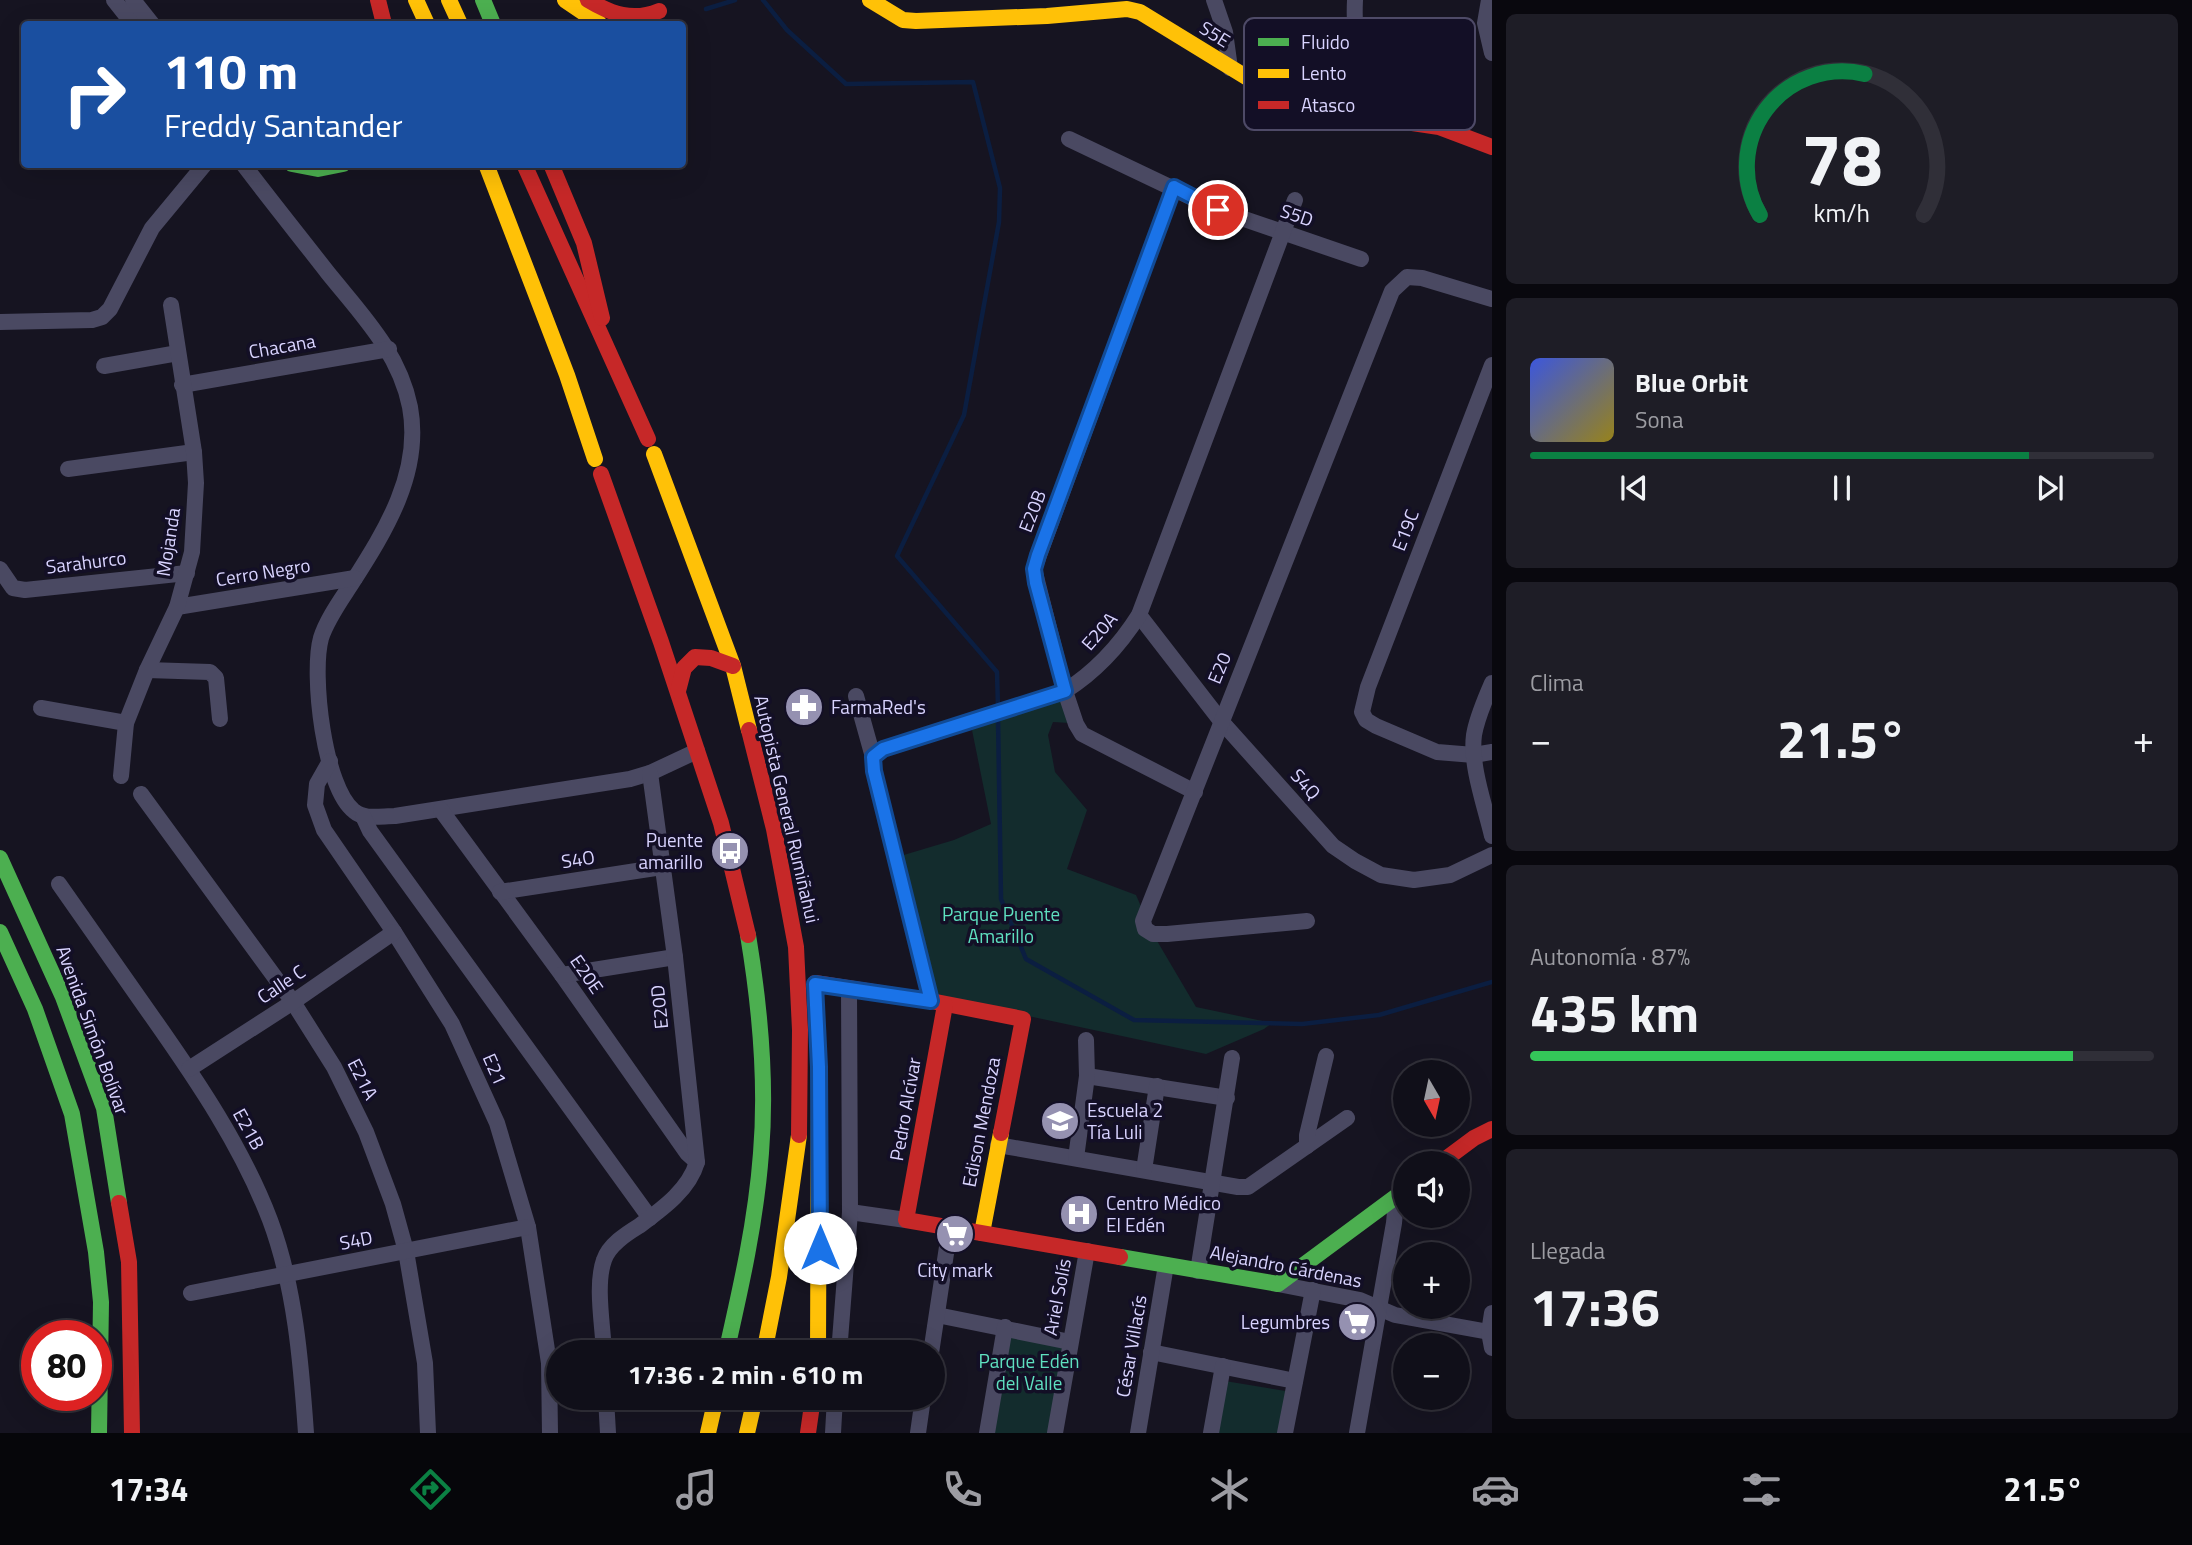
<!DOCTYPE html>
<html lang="es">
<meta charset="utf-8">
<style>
:root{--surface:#100f19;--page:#1e1d26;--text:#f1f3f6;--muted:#9c9ca2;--line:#302f38;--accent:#0b8043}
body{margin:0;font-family:"Titillium Web",sans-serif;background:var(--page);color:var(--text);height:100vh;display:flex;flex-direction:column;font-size:26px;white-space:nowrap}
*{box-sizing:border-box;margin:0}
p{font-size:23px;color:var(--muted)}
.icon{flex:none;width:38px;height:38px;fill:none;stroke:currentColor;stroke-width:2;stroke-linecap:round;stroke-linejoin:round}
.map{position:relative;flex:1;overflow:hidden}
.sheet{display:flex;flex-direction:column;gap:14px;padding:14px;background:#09080e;width:700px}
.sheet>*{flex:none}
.guide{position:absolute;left:21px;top:21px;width:665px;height:147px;border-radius:7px;box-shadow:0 7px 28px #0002,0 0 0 2px var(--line);background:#1a4fa0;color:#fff;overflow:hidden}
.needle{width:46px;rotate:171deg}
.fabs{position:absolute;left:1393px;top:1060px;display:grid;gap:14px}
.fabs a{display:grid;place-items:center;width:77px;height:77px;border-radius:50%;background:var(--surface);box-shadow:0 7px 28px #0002,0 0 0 2px var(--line);font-size:35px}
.speed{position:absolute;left:21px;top:1320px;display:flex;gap:14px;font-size:35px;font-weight:700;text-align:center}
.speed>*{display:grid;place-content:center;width:91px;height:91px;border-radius:50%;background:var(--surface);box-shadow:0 7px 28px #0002,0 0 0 2px var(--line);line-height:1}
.speed .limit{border:10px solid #d22;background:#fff;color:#111}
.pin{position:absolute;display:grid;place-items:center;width:60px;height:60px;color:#fff;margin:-30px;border:4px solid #fff;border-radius:50%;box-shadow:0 2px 7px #0007}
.me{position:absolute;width:77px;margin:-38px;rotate:0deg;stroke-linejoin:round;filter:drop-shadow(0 0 5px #0008)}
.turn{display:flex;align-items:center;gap:24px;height:147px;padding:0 28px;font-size:32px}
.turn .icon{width:91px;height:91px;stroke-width:2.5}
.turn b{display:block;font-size:49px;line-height:60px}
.big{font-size:52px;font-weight:700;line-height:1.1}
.sheet .card{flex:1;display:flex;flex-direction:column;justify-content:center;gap:10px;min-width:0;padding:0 24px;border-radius:10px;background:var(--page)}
.sheet .dial{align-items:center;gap:0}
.dial svg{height:182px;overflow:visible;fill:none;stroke:var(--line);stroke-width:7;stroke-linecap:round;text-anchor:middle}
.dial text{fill:var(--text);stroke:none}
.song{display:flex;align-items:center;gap:21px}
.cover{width:84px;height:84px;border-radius:10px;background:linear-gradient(135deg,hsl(230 70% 55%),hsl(50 70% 35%))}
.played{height:7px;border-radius:4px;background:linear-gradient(90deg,var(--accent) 80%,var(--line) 80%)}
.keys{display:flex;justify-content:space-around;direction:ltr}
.heat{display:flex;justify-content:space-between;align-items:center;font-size:38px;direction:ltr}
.charge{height:10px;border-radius:5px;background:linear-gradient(90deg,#34c759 87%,var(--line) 0)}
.trip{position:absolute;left:546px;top:1340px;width:399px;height:70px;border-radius:35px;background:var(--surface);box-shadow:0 7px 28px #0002,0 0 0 2px var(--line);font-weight:700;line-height:70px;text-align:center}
.tabs{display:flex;height:112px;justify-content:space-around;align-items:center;background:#06060a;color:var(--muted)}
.tabs .icon{width:49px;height:49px}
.tabs .active{color:var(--accent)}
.tabs b{font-size:32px;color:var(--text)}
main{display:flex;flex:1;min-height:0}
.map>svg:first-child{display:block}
</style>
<main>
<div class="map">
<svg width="1492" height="1433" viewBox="0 0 1492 1433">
<rect width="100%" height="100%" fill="#161421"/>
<!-- green -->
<g fill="#132c2d">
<polygon points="1062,697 1070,723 1053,722 1048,735 1055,772 1087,810 1067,869 1136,895 1153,934 1196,1007 1272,1023 1264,1029 1206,1054 1033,1017 931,1001 897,857 954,840 991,824 972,730"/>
<polygon points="1004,1332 1066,1345 1049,1433 990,1433"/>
<polygon points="1225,1381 1292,1392 1286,1433 1215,1433"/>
</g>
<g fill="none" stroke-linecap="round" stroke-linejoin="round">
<!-- stream -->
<g stroke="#0b1e41" stroke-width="4.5">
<polyline points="763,0 787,30 846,84 973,82 1000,188 999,222 964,415 897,556 997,672 998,708"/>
<polyline points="706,9 735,0"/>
<polyline points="998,717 1001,899 1026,959 1134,1020 1302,1024 1379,1015 1492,982"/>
</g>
<!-- street -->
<g stroke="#4a4962" stroke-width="16">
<polyline points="114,0 133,24"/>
<polyline points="133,0 152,24"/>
<polyline points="1214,0 1225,32 1230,68"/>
<path d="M1355 0C1353 41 1360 78 1372 117"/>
<polyline points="1489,0 1485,23 1492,53"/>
<polyline points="1069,139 1218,210 1361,259"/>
<path d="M243 164C271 201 300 237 328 273 361 314 399 352 410 407 422 472 386 530 352 583 341 600 327 619 321 638 311 674 324 788 354 811 364 820 381 816 395 816L630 779 650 773 697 751"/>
<polyline points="1174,187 1034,569 1065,691 1076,724 1082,734 1195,792"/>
<polyline points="0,322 92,320 102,317 110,309 152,228 205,164"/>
<polyline points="1492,365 1368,687 1362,712 1366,720 1376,726 1437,752 1474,755 1492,752"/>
<polyline points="104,366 178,353"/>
<polyline points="182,385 389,349"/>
<polyline points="68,469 194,452"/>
<polyline points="0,569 13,588 25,590 187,573"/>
<polyline points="177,607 355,578"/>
<polyline points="1139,615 1221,721 1333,846 1355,861 1381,875 1414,880 1450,875 1492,855"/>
<polyline points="147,670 210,672 216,678 220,719"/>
<path d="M1492 683C1485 700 1477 717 1474 735 1470 765 1485 806 1492 836"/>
<polyline points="856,696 873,757"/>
<polyline points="41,708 126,723"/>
<polyline points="330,761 317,784 315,805 324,830 394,932 452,1024 497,1123 528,1227 549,1363 550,1433"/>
<polyline points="121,776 126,723 147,670 177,607 192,552 196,483 194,452 171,305"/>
<polyline points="141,794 293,1002 334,1067 366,1132 393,1204 406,1251 425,1363 428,1433"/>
<polyline points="441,810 562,975 687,1153 697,1162"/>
<polyline points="363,816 370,831 650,1218"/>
<path d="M59 884C91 929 122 974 153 1018 198 1082 242 1147 270 1220 295 1287 301 1362 306 1433"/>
<polyline points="500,892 662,867"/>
<polyline points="1307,921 1167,934 1153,934 1145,929 1143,921 1392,291 1407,277 1422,278 1492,299"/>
<polyline points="562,975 675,957"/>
<path d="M931 1001 874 771 873 757 883 749 1065 691C1095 672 1120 645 1139 615L1295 200"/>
<polyline points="189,1069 293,1002 394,932"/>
<polyline points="1087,1076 1227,1098"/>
<polyline points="998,1145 1238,1187 1248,1187 1347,1118"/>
<polyline points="1307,1146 1307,1135 1326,1056"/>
<polyline points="1076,1158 1087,1076 1086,1040"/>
<polyline points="1144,1170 1157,1086"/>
<polyline points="850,1212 906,1220"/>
<polyline points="1198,1271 1232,1058"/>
<polyline points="1278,1284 1360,1300 1395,1315 1489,1332"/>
<polyline points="191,1293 528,1227"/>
<polyline points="1492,1313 1489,1332 1492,1348"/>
<polyline points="937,1315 1070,1342"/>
<polyline points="1151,1352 1295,1381"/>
<path d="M604 1353C603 1326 595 1285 604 1260 609 1245 626 1234 639 1226 662 1209 689 1190 697 1162L675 957 650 773"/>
<polyline points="839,1353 850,1212 849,989"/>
<polyline points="931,1353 950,1227"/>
<polyline points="606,1398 608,1433"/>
<polyline points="833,1433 835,1398"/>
<polyline points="918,1433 923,1398"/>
<polyline points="987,1433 1005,1327"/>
<polyline points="1055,1433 1087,1251"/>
<polyline points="1138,1433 1166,1265"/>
<polyline points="1211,1433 1223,1366"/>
<polyline points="1285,1433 1313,1290"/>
<polyline points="1357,1433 1394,1223 1395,1212 1392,1200"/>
</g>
<!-- fast -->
<g stroke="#4caf50" stroke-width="16">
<polyline points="483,0 493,24"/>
<polyline points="292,164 318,169 343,164"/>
<polyline points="0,858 63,997 104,1108 119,1203"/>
<polyline points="0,932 35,1009 72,1114 96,1252 101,1302 99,1433"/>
<polyline points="1120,1257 1278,1284 1405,1190"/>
<path d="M726 1353C741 1287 756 1221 761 1153 767 1081 760 1007 748 935"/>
</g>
<!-- slow -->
<g stroke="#ffc107" stroke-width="16">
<polyline points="416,0 427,24"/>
<polyline points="449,0 460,24"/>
<polyline points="565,0 599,23"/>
<polyline points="870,0 903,20 916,21 1047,16 1127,9 1140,12 1269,91"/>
<polyline points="486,164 567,375 595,459"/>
<polyline points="654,454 733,666 749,730"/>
<polyline points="982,1233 1001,1133"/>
<polyline points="764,1353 779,1277 799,1135"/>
<polyline points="818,1353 819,1077"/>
<polyline points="708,1433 716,1398"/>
<polyline points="747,1433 755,1398"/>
</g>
<!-- jam -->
<g stroke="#c62828" stroke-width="16">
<polyline points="378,0 384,24"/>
<path d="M588 0C611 14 633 22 659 11"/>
<polyline points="1269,91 1295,107 1322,118 1348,120 1372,117 1439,127 1492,147"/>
<polyline points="524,164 648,439"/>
<polyline points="551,164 584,243 602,318"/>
<polyline points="601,474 661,642 721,823 748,935"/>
<polyline points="678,691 684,668 695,657 711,658 733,666"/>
<polyline points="749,730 774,829 796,947 800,1030 799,1135"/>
<polyline points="815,983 931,1001 1023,1019 1001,1133"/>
<polyline points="945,1005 906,1220 1120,1257"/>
<polyline points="1439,1164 1474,1138 1492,1129"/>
<polyline points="119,1203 129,1262 132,1433"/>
<polyline points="808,1433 813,1398"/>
</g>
</g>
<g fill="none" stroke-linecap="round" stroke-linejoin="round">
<defs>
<polyline id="route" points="820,1248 819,1067 815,984 931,1001 874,771 873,757 883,749 1065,691 1036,583 1034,569 1038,555 1174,187 1218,210"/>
</defs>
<!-- route casing -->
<use href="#route" stroke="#114b97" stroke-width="18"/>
<!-- route -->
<use href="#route" stroke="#1a73e8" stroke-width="12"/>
</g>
<!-- icons -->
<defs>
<symbol id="pharmacy-disc" viewBox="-11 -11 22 22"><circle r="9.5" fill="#9591b1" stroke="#130f26"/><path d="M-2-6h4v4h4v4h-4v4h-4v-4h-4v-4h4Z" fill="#fff"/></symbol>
<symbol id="bus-disc" viewBox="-11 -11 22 22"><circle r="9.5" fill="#9591b1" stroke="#130f26"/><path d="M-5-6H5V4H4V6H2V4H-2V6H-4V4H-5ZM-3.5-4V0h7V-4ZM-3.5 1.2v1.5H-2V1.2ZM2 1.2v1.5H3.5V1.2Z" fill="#fff"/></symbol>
<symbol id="school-disc" viewBox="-11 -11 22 22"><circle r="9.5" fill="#9591b1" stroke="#130f26"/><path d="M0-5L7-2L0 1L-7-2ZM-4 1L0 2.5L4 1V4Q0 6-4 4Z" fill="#fff"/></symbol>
<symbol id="hospital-disc" viewBox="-11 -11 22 22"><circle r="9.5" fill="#9591b1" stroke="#130f26"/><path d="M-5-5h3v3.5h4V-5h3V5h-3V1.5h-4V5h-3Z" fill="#fff"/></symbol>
<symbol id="supermarket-disc" viewBox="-11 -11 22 22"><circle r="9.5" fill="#9591b1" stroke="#130f26"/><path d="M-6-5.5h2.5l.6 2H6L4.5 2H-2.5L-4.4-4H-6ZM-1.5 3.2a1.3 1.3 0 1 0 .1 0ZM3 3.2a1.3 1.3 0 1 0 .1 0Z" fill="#fff"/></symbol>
</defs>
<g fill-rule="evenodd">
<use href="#pharmacy-disc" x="782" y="685" width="44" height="44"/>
<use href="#bus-disc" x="708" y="829" width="44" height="44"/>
<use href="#school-disc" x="1038" y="1099" width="44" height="44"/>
<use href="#hospital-disc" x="1057" y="1192" width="44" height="44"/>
<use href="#supermarket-disc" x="933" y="1212" width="44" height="44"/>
<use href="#supermarket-disc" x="1335" y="1300" width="44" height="44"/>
</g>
<g text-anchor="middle" stroke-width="7" stroke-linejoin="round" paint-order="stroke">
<!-- street labels -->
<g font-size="19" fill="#d9d4ff" stroke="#130f26">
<text transform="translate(1215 34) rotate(32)" y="7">S5E</text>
<text transform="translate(1297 215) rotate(19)" y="7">S5D</text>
<text transform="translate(282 346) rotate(-10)" y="7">Chacana</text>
<text transform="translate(1032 511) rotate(-69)" y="7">E20B</text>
<text transform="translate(1405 530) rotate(-69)" y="7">E19C</text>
<text transform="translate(168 542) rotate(-81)" y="7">Mojanda</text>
<text transform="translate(86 562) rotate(-7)" y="7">Sarahurco</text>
<text transform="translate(263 572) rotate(-9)" y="7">Cerro Negro</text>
<text transform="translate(1099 631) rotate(-49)" y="7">E20A</text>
<text transform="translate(1219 668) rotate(-68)" y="7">E20</text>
<text transform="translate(1306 784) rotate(48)" y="7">S4Q</text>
<text transform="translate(787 809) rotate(77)" y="7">Autopista General Rumiñahui</text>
<text transform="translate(578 859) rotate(-9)" y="7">S4O</text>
<text transform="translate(587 974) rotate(55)" y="7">E20E</text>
<text transform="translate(281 984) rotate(-34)" y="7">Calle C</text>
<text transform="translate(659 1007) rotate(-96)" y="7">E20D</text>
<text transform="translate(93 1030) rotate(70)" y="7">Avenida Simón Bolívar</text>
<text transform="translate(495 1069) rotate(66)" y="7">E21</text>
<text transform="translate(363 1079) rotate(63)" y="7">E21A</text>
<text transform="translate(905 1109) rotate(-80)" y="7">Pedro Alcívar</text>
<text transform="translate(981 1122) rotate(-79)" y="7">Edison Mendoza</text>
<text transform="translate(249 1129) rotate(61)" y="7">E21B</text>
<text transform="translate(356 1240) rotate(-11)" y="7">S4D</text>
<text transform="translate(1286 1266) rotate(11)" y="7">Alejandro Cárdenas</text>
<text transform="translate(1057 1297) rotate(-79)" y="7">Ariel Solís</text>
<text transform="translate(1131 1346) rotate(-80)" y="7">César Villacís</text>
</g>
<!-- poi labels -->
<g font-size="19" fill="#d9d4ff" stroke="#130f26" text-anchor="start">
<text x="831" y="714">FarmaRed's</text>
<text x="703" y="847" text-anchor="end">Puente<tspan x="703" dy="22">amarillo</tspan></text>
<text x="1087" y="1117">Escuela 2<tspan x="1087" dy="22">Tía Luli</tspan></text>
<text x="1106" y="1210">Centro Médico<tspan x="1106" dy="22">El Edén</tspan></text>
<text x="955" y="1277" text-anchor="middle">City mark</text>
<text x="1330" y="1329" text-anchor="end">Legumbres</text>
</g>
<!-- park labels -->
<g font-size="19" fill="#5fe0c0" stroke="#130f26">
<text x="1001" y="921">Parque Puente<tspan x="1001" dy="22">Amarillo</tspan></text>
<text x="1029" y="1368">Parque Edén<tspan x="1029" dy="22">del Valle</tspan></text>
</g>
</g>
<!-- legend -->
<rect x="1244" y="18" width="231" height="112" rx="10" fill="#130f26" stroke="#4e4a67" stroke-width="2"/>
<rect x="1258" y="38" width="31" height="8" fill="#4caf50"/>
<rect x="1258" y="69" width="31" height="9" fill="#ffc107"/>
<rect x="1258" y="101" width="31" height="8" fill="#c62828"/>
<g font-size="19" fill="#d9d4ff">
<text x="1301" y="49">Fluido</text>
<text x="1301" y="80">Lento</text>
<text x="1301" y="112">Atasco</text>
</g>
</svg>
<div class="fabs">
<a><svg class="needle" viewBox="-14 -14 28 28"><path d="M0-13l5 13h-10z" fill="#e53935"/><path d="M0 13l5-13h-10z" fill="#9c9ca2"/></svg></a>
<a><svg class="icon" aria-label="sound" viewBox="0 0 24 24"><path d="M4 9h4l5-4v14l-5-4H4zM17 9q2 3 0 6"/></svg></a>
<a>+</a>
<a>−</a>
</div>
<div class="speed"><div class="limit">80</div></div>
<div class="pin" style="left:1218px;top:210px;background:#d93025"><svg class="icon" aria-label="arrive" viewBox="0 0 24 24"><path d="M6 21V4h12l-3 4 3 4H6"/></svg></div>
<svg class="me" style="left:820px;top:1248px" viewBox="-20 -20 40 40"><circle r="19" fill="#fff"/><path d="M0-13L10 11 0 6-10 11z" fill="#1a73e8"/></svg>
<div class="trip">17:36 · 2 min · 610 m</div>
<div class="guide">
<div class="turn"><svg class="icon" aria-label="right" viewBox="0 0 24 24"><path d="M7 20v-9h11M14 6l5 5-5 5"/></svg><div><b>110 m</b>Freddy Santander</div></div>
</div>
</div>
<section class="sheet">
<div class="card dial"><svg viewBox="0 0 100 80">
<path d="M14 69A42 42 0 1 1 86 69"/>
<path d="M14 69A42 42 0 0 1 60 7" stroke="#0b8043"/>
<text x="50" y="56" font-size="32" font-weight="700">78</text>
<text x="50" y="72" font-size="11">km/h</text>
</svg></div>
<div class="card">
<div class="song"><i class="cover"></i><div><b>Blue Orbit</b><p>Sona</p></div></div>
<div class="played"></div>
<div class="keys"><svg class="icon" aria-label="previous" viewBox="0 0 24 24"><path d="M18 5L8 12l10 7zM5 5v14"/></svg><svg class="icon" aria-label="pause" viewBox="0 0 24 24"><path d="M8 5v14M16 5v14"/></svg><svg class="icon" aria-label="next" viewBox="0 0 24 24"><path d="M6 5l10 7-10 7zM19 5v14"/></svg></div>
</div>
<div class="card"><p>Clima</p>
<div class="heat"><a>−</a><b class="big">21.5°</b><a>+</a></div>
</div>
<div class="card"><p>Autonomía · 87%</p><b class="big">435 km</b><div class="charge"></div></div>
<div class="card"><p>Llegada</p><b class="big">17:36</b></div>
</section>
</main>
<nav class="tabs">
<b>17:34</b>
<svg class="icon active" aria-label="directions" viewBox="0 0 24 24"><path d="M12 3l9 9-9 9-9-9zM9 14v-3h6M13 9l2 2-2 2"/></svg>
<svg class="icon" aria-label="music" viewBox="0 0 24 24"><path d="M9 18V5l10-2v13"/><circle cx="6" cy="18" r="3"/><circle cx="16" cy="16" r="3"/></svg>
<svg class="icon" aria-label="phone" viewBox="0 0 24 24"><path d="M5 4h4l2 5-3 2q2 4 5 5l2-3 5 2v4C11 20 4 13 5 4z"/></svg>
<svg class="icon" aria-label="climate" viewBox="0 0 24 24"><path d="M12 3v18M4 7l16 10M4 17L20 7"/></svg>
<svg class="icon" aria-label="car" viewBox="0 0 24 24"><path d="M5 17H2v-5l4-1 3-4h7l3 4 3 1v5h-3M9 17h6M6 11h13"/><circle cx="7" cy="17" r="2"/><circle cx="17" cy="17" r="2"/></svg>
<svg class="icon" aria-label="filters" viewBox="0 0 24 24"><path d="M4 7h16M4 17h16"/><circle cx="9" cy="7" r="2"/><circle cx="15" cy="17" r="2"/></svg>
<b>21.5°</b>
</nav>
